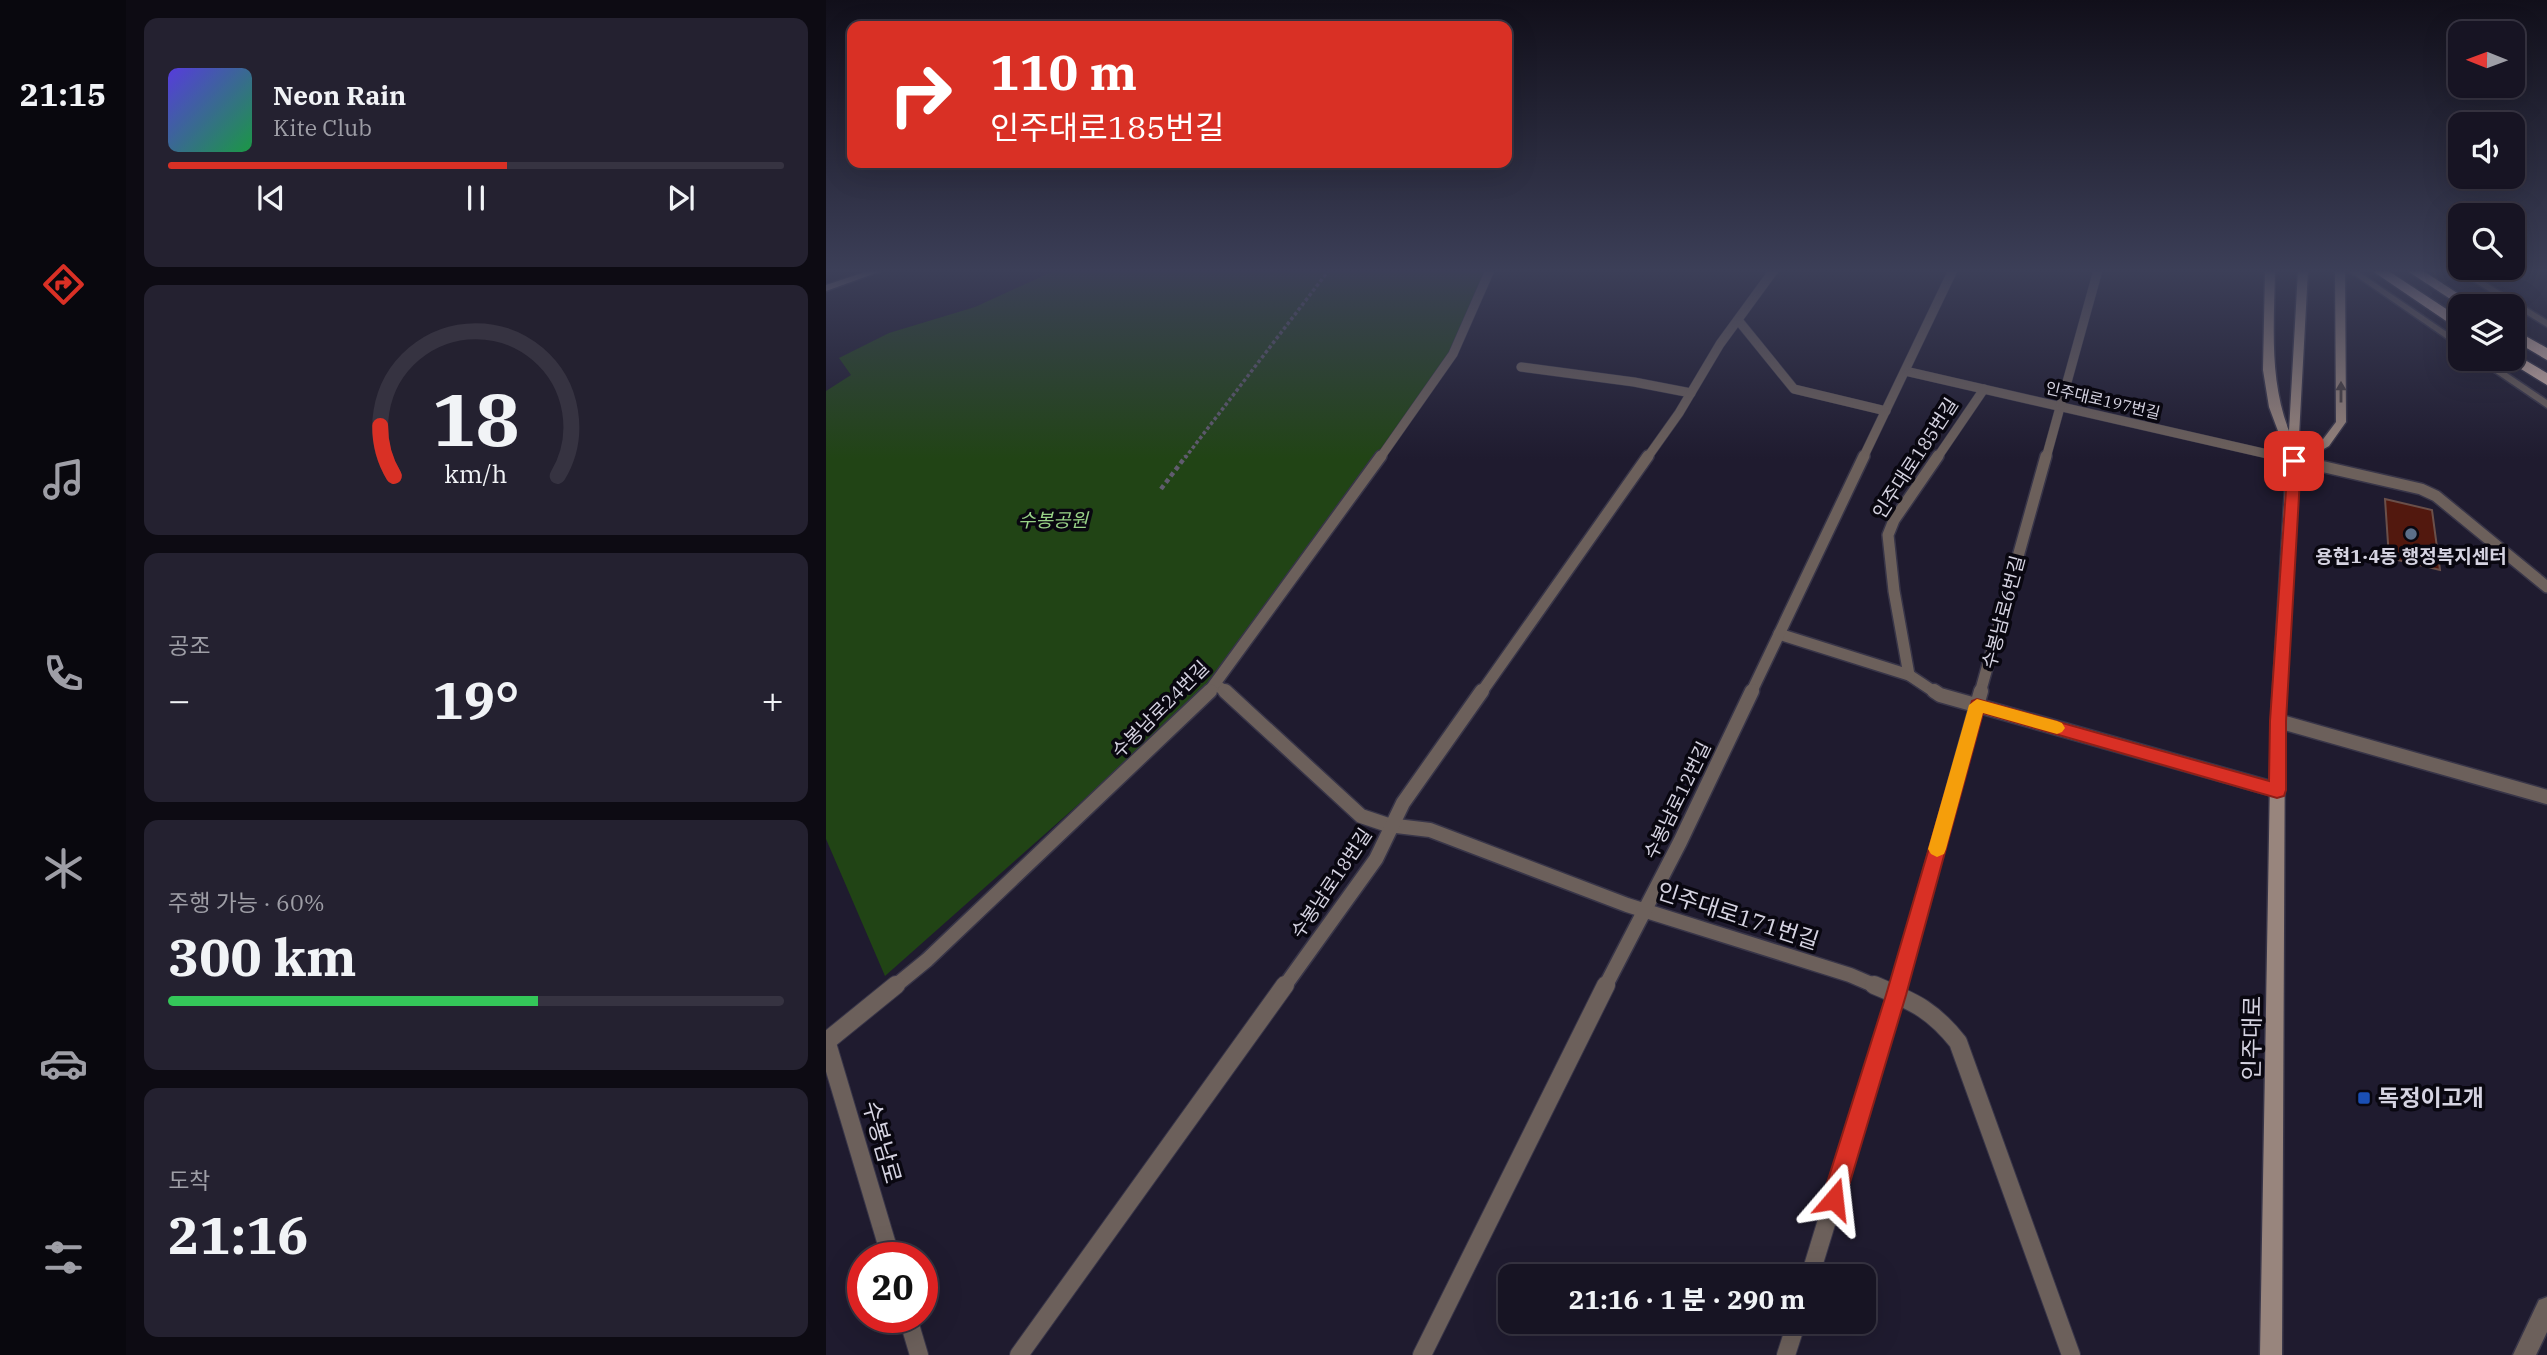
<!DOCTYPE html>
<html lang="ko">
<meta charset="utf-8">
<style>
:root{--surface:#171423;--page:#242130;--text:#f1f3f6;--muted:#9e9ea6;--line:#363341;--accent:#d93025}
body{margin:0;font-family:"IBM Plex Serif","Noto Sans KR",serif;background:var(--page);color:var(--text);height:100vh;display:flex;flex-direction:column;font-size:26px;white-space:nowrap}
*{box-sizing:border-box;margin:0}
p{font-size:23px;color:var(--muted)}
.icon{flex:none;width:38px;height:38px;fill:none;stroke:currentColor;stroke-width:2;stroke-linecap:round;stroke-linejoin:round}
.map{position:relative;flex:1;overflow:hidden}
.panel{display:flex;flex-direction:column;gap:18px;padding:18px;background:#0d0b13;width:700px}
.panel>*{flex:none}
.guide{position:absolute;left:21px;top:21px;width:665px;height:147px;border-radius:14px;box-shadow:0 7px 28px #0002,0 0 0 2px var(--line);background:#d93025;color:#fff;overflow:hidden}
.needle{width:46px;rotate:271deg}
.tools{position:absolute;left:1622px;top:21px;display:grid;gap:14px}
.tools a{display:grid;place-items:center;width:77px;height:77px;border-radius:14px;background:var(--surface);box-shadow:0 7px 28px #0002,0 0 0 2px var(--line);font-size:35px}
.speed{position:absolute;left:21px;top:1242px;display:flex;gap:14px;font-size:35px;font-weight:700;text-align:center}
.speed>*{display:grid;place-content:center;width:91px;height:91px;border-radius:50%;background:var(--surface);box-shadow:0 7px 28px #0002,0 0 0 2px var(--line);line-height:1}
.speed .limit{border:10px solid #d22;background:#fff;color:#111}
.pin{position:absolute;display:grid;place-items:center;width:60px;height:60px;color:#fff;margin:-30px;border-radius:14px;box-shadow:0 4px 10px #0006}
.me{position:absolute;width:77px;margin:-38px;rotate:17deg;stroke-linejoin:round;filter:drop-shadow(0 0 5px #0008)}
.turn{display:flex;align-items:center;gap:24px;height:147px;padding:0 28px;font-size:32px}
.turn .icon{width:91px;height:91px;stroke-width:2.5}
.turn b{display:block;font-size:49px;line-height:60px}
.big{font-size:52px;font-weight:800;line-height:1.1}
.panel .card{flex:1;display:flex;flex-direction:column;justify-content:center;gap:10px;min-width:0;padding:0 24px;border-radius:14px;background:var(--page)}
.panel .dial{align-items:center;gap:0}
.dial svg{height:182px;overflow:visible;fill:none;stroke:var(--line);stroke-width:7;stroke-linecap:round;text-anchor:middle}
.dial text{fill:var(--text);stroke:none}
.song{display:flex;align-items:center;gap:21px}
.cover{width:84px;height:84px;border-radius:10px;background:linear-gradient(135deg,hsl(250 70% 55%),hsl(140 70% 35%))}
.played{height:7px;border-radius:4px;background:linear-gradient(90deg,var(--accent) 55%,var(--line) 55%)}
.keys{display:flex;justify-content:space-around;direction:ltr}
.heat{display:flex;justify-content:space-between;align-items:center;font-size:38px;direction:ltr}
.charge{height:10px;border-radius:5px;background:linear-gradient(90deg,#34c759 60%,var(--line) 0)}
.trip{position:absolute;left:672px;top:1264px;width:378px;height:70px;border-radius:14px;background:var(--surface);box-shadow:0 7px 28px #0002,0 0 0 2px var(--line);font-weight:800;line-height:70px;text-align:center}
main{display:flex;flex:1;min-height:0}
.menu{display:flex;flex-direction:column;width:126px;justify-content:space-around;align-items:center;background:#09080e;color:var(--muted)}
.menu .icon{width:49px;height:49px}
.menu .selected{color:var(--accent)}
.menu b{font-size:32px;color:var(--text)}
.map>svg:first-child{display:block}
</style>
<main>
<nav class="menu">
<b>21:15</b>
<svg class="icon selected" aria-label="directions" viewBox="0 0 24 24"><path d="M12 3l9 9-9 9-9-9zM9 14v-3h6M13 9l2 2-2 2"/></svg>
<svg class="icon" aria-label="music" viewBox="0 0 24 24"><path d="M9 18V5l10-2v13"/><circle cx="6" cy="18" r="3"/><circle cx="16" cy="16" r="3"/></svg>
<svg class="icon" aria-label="phone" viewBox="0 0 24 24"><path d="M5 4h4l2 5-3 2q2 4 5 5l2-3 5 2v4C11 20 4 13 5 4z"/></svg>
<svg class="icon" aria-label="climate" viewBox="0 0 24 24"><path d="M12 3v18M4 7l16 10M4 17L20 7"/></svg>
<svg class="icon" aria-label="car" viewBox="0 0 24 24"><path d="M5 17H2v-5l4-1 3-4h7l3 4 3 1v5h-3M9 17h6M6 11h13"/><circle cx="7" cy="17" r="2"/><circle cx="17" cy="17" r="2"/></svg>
<svg class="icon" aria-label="filters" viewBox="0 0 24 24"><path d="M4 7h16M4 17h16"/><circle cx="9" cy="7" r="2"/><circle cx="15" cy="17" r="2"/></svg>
</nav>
<section class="panel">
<div class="card">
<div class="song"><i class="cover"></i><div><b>Neon Rain</b><p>Kite Club</p></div></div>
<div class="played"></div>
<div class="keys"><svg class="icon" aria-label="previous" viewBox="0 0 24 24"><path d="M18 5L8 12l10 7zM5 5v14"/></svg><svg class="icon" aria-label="pause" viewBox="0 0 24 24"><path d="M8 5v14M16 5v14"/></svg><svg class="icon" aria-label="next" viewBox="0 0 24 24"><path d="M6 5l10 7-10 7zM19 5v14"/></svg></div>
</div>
<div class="card dial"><svg viewBox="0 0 100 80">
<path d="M14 69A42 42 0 1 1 86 69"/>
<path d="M14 69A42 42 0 0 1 8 47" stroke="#d93025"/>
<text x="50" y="56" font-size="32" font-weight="700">18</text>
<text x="50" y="72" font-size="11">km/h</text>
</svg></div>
<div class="card"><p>공조</p>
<div class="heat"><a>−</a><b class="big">19°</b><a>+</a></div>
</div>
<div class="card"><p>주행 가능 · 60%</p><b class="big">300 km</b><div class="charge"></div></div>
<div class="card"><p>도착</p><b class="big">21:16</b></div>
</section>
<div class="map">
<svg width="1721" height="1355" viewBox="0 0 1721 1355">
<rect width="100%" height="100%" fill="#1f1b2f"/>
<!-- green -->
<polygon fill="#214415" points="230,270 662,270 626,353 387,685 59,976 0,839 0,391 25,375 13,358 63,333 149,307"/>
<!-- building -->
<polygon fill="#52180e" stroke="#6a4f49" stroke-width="2" points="1559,499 1606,510 1614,570 1563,558"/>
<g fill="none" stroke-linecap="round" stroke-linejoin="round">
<defs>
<g id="lane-far3">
<polyline points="912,320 968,389 1060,411"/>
<polyline points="695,367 808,382 865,393"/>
<polyline points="1079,371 1459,458"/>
<polyline points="554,458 627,354 664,270"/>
<polyline points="821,458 853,413 894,344 948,270"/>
<polyline points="1037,458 1127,270"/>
<polyline points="1111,458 1158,389"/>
<polyline points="1220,458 1272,270"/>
</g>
<g id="lane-far2">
<polyline points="1451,456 1595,489 1610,496 1721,587"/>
<polyline points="953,634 1083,675 1110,693"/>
<polyline points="1083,675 1068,591 1062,535 1068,520 1112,456"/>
<polyline points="390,685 402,693"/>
<polyline points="382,693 555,456"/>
<polyline points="655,693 822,456"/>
<polyline points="925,693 1038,456"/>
<polyline points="1154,693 1220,456"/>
</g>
<g id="lane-far1">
<polyline points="399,691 535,816 562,825 604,830 801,905 1024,975 1052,987"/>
<polyline points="1108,691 1114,695 1451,790"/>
<polyline points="1452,721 1721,797"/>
<polyline points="68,987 101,960 384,691"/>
<polyline points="458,987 550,859 577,803 656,691"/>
<polyline points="779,987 854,842 926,691"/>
<polyline points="1072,987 1155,691"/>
</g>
<g id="lane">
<path d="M1048 985C1087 1002 1105 1008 1132 1042L1245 1355"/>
<polyline points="0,1040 65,1258"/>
<polyline points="1,1041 70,985"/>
<polyline points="984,1276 1073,985"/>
<polyline points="82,1318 93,1355"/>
<polyline points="193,1355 459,985"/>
<polyline points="596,1355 780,985"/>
<polyline points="960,1355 971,1321"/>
</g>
<g id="street">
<polygon points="1521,270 1530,270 1634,341 1634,348"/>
<polygon points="1629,270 1639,270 1721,320 1721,327"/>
<polygon points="1649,359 1660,359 1721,400 1721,408"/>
<polygon points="1721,1297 1721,1332 1710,1355 1687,1355 1713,1300"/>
</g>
<g id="secondary">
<polygon points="45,270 58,270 0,291 0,285"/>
<path d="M1439 270H1449C1448 325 1443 379 1463 431L1472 270H1482L1472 454 1495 442 1510 422 1509 270H1519L1520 422 1503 446 1472 464 1459 721 1456 1355H1434L1445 721 1461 455 1443 407 1437 370Z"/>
</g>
<g id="highway">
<polygon points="1545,270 1561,270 1634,318 1634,328 1629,327"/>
<polygon points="1580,270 1596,270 1651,306 1635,306"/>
<polygon points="1687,329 1721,348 1721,360 1687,340"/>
<polygon points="1687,353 1721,373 1721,385 1682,361 1680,359 1687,359"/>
</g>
</defs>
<!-- lane-far3 casing -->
<use href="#lane-far3" stroke="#383548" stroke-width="10"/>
<!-- lane-far2 casing -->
<use href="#lane-far2" stroke="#383548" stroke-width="14"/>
<!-- lane-far1 casing -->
<use href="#lane-far1" stroke="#383548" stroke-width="17"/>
<!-- lane casing -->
<use href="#lane" stroke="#383548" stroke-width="20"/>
<!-- street casing -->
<use href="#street" stroke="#383548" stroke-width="3"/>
<!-- secondary casing -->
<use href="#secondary" stroke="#383548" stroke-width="3"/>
<!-- highway casing -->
<use href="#highway" stroke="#383548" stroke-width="3"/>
<!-- path-far1 -->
<polyline stroke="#605c6e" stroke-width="3.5" stroke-dasharray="3.5 2.5" stroke-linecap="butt" points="359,458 503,270"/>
<!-- path -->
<polyline stroke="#605c6e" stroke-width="4.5" stroke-dasharray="4.5 3.5" stroke-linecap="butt" points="335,489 360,456"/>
<!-- lane-far3 -->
<use href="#lane-far3" stroke="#6c605b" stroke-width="9"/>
<!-- lane-far2 -->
<use href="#lane-far2" stroke="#6c605b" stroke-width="11"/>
<!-- lane-far1 -->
<use href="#lane-far1" stroke="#6c605b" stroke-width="14"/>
<!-- lane -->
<use href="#lane" stroke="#6c605b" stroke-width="18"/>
<!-- street -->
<use href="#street" fill="#6c605b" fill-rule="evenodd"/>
<!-- secondary -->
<use href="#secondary" fill="#98857d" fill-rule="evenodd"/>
<!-- highway -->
<use href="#highway" fill="#dabcb0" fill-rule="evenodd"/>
</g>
<!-- one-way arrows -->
<defs><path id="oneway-solid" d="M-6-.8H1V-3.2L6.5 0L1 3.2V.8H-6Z" transform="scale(1.75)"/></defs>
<use fill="#494041" href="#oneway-solid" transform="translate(1515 392) rotate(-90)"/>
<!-- sky -->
<linearGradient id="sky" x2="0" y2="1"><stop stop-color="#110f1a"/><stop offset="0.59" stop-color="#3c3f58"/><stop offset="1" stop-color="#3c3f58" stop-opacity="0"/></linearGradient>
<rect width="1721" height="459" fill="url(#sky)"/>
<!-- route -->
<polygon fill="#d93025" stroke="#8d1f18" stroke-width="2" points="1468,457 1475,461 1460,721 1460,790 1458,796 1451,798 1157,713 1080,995 1019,1199 1016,1207 1008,1211 1000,1207 996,1199 1060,995 1146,701 1151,699 1443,781 1444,721 1462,461"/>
<!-- slow -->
<polygon fill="#f59e0b" points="1151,699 1231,721 1236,723 1239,728 1236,732 1231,734 1157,713 1120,849 1118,854 1111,857 1105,854 1102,849 1143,705"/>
<!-- markers -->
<circle fill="#5c6f8a" stroke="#090710" stroke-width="2.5" cx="1585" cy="534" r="7"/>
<rect fill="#1a4fb4" stroke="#090710" stroke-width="2.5" x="1531" y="1091" width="14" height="14" rx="3.5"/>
<g text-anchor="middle" stroke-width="7" stroke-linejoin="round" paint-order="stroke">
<!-- far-street labels -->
<g font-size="16" fill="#d5d3e1" stroke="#090710">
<text transform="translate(1277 400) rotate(13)" y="6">인주대로197번길</text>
</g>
<!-- street labels -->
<g font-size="19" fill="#d5d3e1" stroke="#090710">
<text transform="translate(1089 458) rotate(-57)" y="7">인주대로185번길</text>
<text transform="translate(1177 612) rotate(-75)" y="7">수봉남로6번길</text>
<text transform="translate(334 709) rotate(-45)" y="7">수봉남로24번길</text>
<text transform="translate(851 800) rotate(-64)" y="7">수봉남로12번길</text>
<text transform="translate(505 883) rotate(-56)" y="7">수봉남로18번길</text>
</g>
<!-- park labels -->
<g font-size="19" font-style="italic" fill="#98d287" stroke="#090710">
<text x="227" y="527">수봉공원</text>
</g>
<!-- poi labels -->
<g font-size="19" font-weight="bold" fill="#d5d3e1" stroke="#090710">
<text x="1585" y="563">용현1·4동 행정복지센터</text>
</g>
<!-- near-street labels -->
<g font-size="23" fill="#d5d3e1" stroke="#090710">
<text transform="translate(912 916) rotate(18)" y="8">인주대로171번길</text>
<text transform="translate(1426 1038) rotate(-89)" y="8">인주대로</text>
<text transform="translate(56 1142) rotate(74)" y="8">수봉남로</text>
</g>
<!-- near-poi labels -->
<g font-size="23" font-weight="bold" fill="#d5d3e1" stroke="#090710" text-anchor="start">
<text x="1552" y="1106">독정이고개</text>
</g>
</g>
</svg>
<div class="tools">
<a><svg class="needle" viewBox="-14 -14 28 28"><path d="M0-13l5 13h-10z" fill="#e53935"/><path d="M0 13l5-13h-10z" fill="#9e9ea6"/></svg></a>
<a><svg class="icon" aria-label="sound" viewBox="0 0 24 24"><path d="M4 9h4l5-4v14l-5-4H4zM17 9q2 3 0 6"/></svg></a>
<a><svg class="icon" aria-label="search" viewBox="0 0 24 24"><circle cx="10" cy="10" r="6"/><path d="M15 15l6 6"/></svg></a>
<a><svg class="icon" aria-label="layers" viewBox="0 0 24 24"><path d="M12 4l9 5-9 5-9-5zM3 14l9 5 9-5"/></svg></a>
</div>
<div class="speed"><div class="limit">20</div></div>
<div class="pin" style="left:1468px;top:461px;background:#d93025"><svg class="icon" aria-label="arrive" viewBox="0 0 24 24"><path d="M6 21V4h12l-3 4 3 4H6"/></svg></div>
<svg class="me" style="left:1008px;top:1199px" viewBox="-20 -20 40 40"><path d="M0-17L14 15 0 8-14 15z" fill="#d93025" stroke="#fff" stroke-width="4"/></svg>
<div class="trip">21:16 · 1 분 · 290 m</div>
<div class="guide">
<div class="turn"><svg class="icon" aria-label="right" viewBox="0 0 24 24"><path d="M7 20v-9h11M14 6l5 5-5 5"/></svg><div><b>110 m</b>인주대로185번길</div></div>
</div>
</div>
</main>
